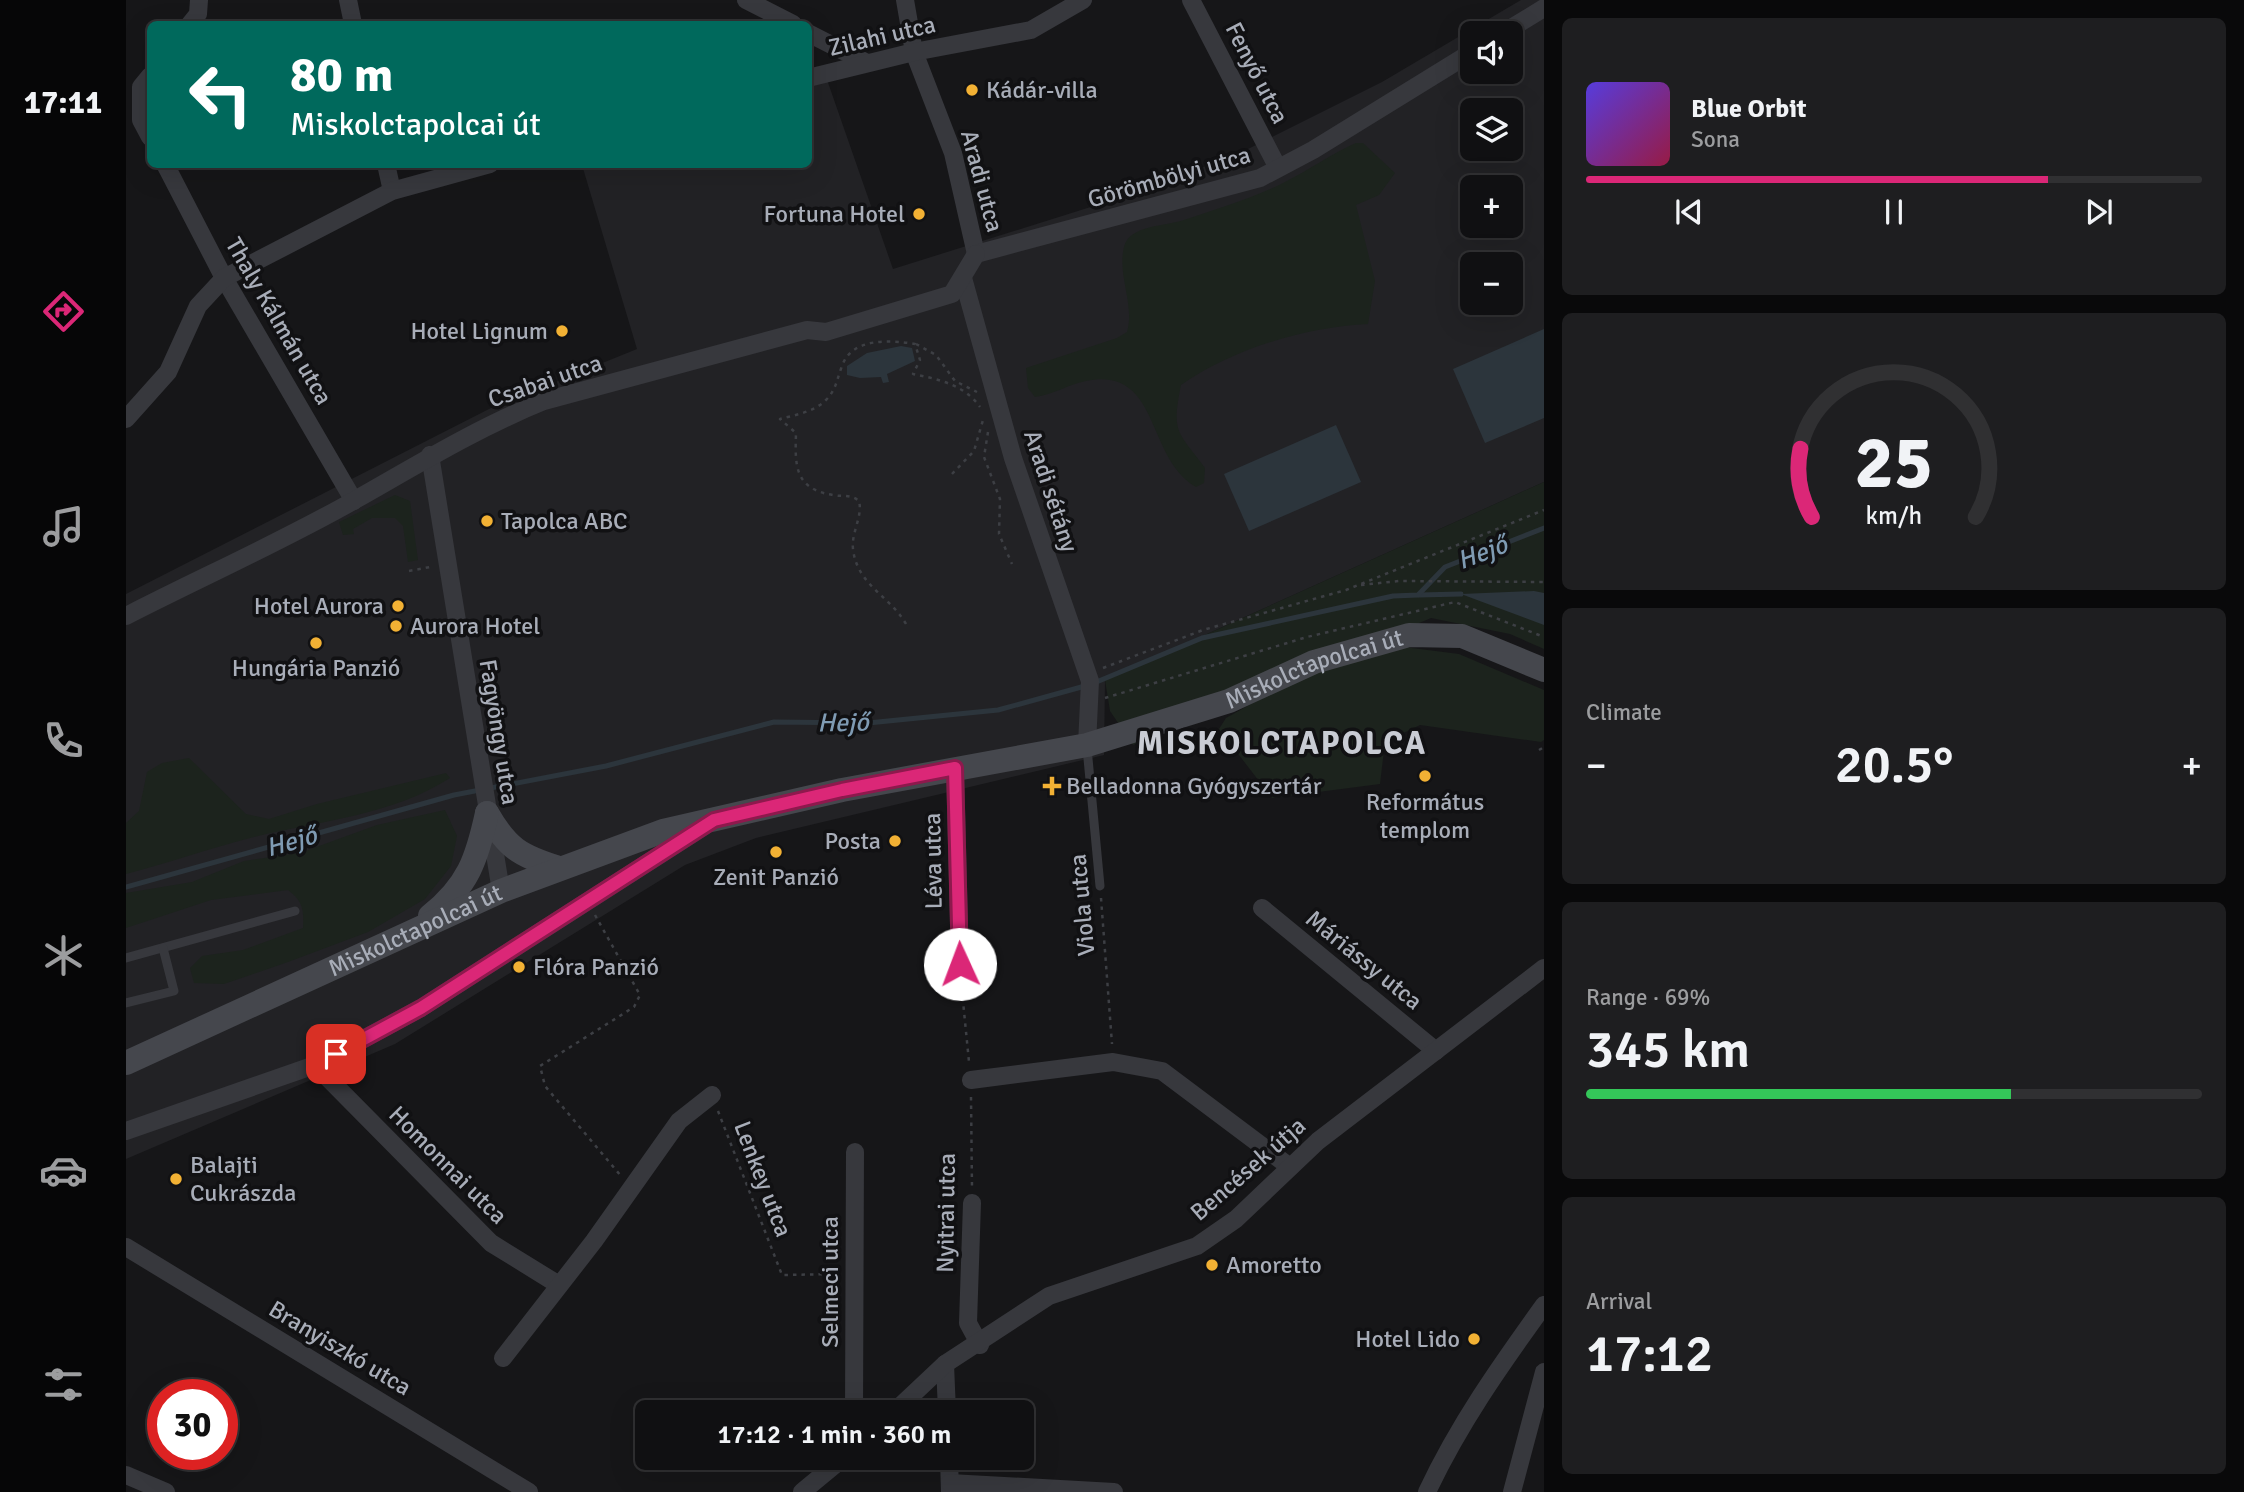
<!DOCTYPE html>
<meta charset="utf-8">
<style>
:root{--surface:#101012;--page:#1e1e20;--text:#f1f3f6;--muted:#9c9d9f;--line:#303032;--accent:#db2777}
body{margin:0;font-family:Signika,sans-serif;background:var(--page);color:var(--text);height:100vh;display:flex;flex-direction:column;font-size:26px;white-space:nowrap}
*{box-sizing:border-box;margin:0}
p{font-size:23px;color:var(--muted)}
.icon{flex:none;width:38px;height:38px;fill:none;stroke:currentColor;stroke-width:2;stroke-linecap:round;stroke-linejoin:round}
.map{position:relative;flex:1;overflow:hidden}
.panel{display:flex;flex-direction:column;gap:18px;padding:18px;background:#09090a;width:700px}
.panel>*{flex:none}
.hud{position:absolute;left:21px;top:21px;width:665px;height:147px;border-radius:10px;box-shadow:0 7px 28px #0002,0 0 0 2px var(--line);background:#00695c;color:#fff;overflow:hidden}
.controls{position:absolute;left:1334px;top:21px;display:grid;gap:14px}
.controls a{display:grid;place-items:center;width:63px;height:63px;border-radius:10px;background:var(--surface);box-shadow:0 7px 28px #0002,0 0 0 2px var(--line);font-size:35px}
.speed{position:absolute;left:21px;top:1379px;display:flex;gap:14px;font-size:35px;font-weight:700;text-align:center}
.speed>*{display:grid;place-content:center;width:91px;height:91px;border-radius:50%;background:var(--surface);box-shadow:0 7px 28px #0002,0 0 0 2px var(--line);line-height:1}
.speed .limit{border:10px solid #d22;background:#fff;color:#111}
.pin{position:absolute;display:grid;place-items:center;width:60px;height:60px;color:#fff;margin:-30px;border-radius:14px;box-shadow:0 4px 10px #0006}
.me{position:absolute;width:77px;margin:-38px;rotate:358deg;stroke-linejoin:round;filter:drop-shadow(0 0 5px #0008)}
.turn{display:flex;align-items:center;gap:24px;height:147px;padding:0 28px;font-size:32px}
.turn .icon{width:91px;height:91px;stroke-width:2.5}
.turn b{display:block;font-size:49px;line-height:60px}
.big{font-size:52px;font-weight:600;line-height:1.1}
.panel .widget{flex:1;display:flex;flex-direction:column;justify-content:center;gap:10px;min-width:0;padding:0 24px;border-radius:10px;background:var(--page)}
.panel .dial{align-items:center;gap:0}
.dial svg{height:182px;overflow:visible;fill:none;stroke:var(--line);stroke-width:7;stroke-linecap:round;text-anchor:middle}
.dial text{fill:var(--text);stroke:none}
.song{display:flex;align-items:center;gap:21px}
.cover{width:84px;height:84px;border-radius:10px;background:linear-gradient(135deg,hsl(250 70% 55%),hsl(340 70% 35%))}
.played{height:7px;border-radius:4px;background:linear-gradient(90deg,var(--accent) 75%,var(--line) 75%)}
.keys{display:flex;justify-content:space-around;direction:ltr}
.heat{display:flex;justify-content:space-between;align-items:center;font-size:38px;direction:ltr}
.charge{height:10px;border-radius:5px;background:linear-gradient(90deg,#34c759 69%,var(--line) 0)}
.trip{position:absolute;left:509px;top:1400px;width:399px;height:70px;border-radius:10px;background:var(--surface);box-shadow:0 7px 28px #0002,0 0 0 2px var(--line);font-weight:600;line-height:70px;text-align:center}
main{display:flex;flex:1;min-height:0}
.dock{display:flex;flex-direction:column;width:126px;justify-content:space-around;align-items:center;background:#060607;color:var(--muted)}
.dock .icon{width:49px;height:49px}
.dock .selected{color:var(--accent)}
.dock b{font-size:32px;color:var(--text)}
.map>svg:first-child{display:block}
</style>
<main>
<nav class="dock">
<b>17:11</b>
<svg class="icon selected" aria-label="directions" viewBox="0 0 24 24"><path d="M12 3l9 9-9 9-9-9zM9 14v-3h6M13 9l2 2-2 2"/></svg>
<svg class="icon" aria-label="music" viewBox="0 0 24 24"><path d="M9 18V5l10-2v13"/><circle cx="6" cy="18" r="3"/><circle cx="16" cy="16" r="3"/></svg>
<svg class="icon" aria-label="phone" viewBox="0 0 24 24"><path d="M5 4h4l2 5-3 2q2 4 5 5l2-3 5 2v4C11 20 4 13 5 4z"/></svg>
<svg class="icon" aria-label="climate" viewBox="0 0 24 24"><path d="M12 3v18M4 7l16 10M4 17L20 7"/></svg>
<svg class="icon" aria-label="car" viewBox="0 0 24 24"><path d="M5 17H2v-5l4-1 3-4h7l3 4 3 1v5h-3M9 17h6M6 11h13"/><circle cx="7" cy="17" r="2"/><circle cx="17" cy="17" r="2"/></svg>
<svg class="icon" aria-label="filters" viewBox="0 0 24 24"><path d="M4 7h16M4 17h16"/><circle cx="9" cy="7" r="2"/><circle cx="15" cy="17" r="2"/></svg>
</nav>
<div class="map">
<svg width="1418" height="1492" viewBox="0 0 1418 1492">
<rect width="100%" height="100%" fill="#161618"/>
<!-- built -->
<path fill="#222225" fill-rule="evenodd" d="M1395 0H1418V482L979 680 978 755 630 838 559 865 269 1044 0 1159V594L363 409 511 349 456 165 682 164 683 79 699 74 767 269 990 199 1110 155 1256 82ZM1346 33H1384V72H1346ZM1346 110H1384V149H1346ZM1346 187H1384V226H1346ZM1346 264H1384V303H1346Z"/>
<!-- green -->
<g fill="#1c231d">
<path d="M1230 143H1237L1269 173 1253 195 1230 205 1249 281 1242 324C1179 327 1107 349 1055 385 1045 434 1052 431 1079 468L1078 483 1070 487C1019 458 1035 366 960 381 943 384 927 395 909 397L902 388 900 368 991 338 1001 332C1009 305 991 275 998 247 1003 225 1041 226 1058 220 1091 209 1128 198 1159 182 1183 170 1205 154 1230 143Z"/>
<polygon points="1418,482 1418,649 1384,634 1305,618 1007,745 984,711 979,680"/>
<polygon points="269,495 284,501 292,560 282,562 277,526 269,518 246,518 227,529 228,534 217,535 213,522"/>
<polygon points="1278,647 1333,654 1418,690 1418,740 1415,742 1294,725 1259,742 1254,784 1146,798 1093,729 1100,718 1173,677"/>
<path d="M63 758 120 814 143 819 191 804 312 775 320 773 324 778C265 816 191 821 124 838 82 849 42 863 0 874V823L13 811 21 772 36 763Z"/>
<path d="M319 810 331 836 325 866 299 899 242 932 162 962 98 984 68 983 64 968 76 956 117 950 177 928C178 910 177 901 162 890L85 900 0 928V893L66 882 118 861 174 853 251 825Z"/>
</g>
<!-- water -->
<g fill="#2c353c">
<polygon points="1418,329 1418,418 1359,443 1327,369"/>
<polygon points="775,346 786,348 789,361 761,374 763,382 757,383 755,377 734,378 721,375 721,366 741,353"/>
<polygon points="1210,425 1235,482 1123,531 1098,474"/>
<polygon points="1408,591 1418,593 1418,625 1335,594"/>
</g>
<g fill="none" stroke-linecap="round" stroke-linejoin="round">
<!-- stream -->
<g stroke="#2c353c" stroke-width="5">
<polyline points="1293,595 1335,594"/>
<polyline points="968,683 1076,638 1267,596 1292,595 1319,567 1418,528"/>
<polyline points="0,887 328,795 480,766 648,722 742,723 872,710 959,686"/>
</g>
<!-- path -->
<g stroke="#3d3f44" stroke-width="2.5" stroke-dasharray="3.5 5" stroke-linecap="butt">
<polyline points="790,344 810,355 829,381 851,392"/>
<polyline points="862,432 858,457 874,499 873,534 886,564"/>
<polyline points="826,474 848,451 857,420"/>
<polyline points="283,571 304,567"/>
<polyline points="1235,585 1273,581 1418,582"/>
<path d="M780 624C764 596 731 585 727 549 725 533 737 516 733 501 725 494 717 497 707 495 668 489 669 465 670 433L654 419C669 415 688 412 700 400 710 390 711 379 716 366 726 337 765 340 789 344L794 360 787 374C812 379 839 385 854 407"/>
<polyline points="977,668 1077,630 1220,590 1418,510"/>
<polyline points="979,698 1181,637 1329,602 1418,637"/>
<polyline points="1413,750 1418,747"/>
<polyline points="975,898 986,1044"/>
<polyline points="469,915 514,995 508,1007 414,1066 419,1086 495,1176"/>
<polyline points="835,981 843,1062"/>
<polyline points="845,1097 846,1188"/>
<polyline points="592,1111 656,1275 711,1274"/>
</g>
<!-- lane -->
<g stroke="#37383d" stroke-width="9">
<polyline points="961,748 974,886"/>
<polyline points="0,958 169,911"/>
<polyline points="0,1003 48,991 37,948"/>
</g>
<!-- street -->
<g stroke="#37383d" stroke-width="18">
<polyline points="222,0 227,24"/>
<polyline points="620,0 667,24"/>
<polyline points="779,0 788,52 827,153 850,254"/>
<polyline points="1065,0 1152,168"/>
<polyline points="64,24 72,14 73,0"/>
<polyline points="682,33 741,63"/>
<polyline points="1377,33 1418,8"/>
<polyline points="24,76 15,87 15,120 24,137"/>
<polyline points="682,78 788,52 905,30 957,0"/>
<polyline points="39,164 98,278 228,501"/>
<polyline points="260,164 266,191"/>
<polyline points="850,254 1134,178 1187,150 1346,52"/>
<polyline points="837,278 887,458 964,681 961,745"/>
<polyline points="0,419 42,372 72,306 98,278 266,191 364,164"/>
<polyline points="304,455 375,891"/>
<path d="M0 616C76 577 155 542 229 500 291 465 351 428 418 401L681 330 700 332 826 294 850 254"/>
<polyline points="829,768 834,964"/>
<polyline points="1136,908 1310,1051"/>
<polyline points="189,1065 365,1243 433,1285"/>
<polyline points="845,1080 987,1062 1036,1071 1164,1167"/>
<polyline points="0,1131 189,1065 295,1008 579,826"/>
<polyline points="846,1203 842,1323 854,1345"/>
<polyline points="0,1247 403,1492"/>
<polyline points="377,1358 468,1241 553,1121 586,1095"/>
<polyline points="819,1364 821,1412"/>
<polyline points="728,1412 729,1152"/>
<polyline points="768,1412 819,1364 923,1296 1071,1246 1110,1219 1192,1141 1418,968"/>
<polyline points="823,1458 824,1492"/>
<polyline points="0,1475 40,1492"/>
<polyline points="824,1483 988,1492"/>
<polyline points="676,1492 717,1458"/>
<path d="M1301 1492C1333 1424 1374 1366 1418 1305"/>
<polyline points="1386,1492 1418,1372"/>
</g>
<!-- secondary -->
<g stroke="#45474d" stroke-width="24">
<path d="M361 813C381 848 394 856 433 868"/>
<path d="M304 916C342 886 351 859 361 813"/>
<path id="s1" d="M0 1063 375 891 537 831 716 790 961 745 1103 701 1188 662 1283 635 1336 636 1418 670"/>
</g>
</g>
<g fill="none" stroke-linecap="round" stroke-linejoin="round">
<defs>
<polyline id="route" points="210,1054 295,1008 588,820 716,790 829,768 834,964"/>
</defs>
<!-- route casing -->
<use href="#route" stroke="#8e194d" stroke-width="18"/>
<!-- route -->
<use href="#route" stroke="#db2777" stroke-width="12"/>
</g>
<!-- markers -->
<g fill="#f2b134" stroke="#111113" stroke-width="2.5">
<circle cx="846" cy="90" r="7"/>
<circle cx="793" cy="214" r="7"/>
<circle cx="436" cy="331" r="7"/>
<circle cx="361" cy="521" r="7"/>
<circle cx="272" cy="606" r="7"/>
<circle cx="270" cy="626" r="7"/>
<circle cx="190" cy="643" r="7"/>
<circle cx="1299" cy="776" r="7"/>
<path d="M922.5 775.5h7v7h7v7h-7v7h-7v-7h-7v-7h7z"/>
<circle cx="769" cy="841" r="7"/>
<circle cx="650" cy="852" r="7"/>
<circle cx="393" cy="967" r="7"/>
<circle cx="50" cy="1179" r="7"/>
<circle cx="1086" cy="1265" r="7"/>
<circle cx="1348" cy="1339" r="7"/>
</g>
<g text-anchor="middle" stroke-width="7" stroke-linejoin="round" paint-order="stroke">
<!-- street labels -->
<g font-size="24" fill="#a8adb8" stroke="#111113">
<text transform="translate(756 36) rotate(-13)" y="8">Zilahi utca</text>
<text transform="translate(1131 73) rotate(63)" y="8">Fenyő utca</text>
<text transform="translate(1043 177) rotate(-16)" y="8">Görömbölyi utca</text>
<text transform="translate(856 181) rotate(75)" y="8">Aradi utca</text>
<text transform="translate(153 321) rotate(60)" y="8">Thaly Kálmán utca</text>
<text transform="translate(419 381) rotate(-19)" y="8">Csabai utca</text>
<text transform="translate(925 491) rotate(72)" y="8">Aradi sétány</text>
<text dy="8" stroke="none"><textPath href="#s1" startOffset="1258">Miskolctapolcai út</textPath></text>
<text transform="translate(373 732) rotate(81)" y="8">Fagyöngy utca</text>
<text transform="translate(807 861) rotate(-91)" y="8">Léva utca</text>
<text transform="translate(956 905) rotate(-95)" y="8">Viola utca</text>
<text dy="8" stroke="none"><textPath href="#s1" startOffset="318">Miskolctapolcai út</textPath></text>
<text transform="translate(1238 960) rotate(39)" y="8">Máriássy utca</text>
<text transform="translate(322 1165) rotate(45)" y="8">Homonnai utca</text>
<text transform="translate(1122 1169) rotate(-41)" y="8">Bencések útja</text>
<text transform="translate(637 1179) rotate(69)" y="8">Lenkey utca</text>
<text transform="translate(820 1213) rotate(-89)" y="8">Nyitrai utca</text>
<text transform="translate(704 1282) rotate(-90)" y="8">Selmeci utca</text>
<text transform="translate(214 1348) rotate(31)" y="8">Branyiszkó utca</text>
</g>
<!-- poi labels -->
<g font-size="24" fill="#a8adb8" stroke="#111113" text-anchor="start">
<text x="860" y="98">Kádár-villa</text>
<text x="779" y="222" text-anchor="end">Fortuna Hotel</text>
<text x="422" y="339" text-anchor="end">Hotel Lignum</text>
<text x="375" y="529">Tapolca ABC</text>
<text x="258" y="614" text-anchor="end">Hotel Aurora</text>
<text x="284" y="634">Aurora Hotel</text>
<text x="190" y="676" text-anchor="middle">Hungária Panzió</text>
<text x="940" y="794">Belladonna Gyógyszertár</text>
<text x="1299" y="810" text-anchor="middle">Református<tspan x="1299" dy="28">templom</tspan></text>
<text x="755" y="849" text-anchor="end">Posta</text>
<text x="650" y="885" text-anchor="middle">Zenit Panzió</text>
<text x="407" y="975">Flóra Panzió</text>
<text x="64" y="1173">Balajti<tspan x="64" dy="28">Cukrászda</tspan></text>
<text x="1100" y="1273">Amoretto</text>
<text x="1334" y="1347" text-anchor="end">Hotel Lido</text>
</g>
<!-- water labels -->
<g font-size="26" font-style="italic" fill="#7f9bb3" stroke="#111113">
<text transform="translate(1356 552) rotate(-21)" y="9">Hejő</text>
<text transform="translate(717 722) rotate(-1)" y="9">Hejő</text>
<text transform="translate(165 841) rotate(-16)" y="9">Hejő</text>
</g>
<!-- district labels -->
<g font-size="32" font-weight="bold" letter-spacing="2" fill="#c9ccd4" stroke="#111113">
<text x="1156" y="754">MISKOLCTAPOLCA</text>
</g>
</g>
</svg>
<div class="controls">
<a><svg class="icon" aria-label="sound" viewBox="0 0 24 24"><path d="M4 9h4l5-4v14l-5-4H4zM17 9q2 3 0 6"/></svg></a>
<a><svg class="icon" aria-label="layers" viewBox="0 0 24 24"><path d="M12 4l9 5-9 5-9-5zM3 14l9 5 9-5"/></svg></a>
<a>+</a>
<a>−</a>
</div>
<div class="speed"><div class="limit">30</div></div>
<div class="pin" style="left:210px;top:1054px;background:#d93025"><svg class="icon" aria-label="arrive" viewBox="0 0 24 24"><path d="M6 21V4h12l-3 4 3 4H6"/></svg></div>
<svg class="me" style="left:834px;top:964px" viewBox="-20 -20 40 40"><circle r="19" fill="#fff"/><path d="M0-13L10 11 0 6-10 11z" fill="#db2777"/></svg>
<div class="trip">17:12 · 1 min · 360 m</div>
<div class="hud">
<div class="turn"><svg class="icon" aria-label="left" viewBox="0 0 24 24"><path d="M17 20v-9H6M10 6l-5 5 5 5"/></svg><div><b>80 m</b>Miskolctapolcai út</div></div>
</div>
</div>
<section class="panel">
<div class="widget">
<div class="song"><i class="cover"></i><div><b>Blue Orbit</b><p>Sona</p></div></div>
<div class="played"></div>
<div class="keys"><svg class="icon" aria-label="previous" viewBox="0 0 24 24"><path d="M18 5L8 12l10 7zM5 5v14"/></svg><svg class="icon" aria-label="pause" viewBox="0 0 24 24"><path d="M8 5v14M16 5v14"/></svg><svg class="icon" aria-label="next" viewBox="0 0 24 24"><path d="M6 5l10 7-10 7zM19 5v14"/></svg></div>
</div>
<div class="widget dial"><svg viewBox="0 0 100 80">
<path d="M14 69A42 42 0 1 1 86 69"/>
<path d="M14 69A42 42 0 0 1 9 39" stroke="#db2777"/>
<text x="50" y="56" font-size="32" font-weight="700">25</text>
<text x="50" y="72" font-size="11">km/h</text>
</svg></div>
<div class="widget"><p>Climate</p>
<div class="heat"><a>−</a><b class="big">20.5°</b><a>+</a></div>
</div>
<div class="widget"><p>Range · 69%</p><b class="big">345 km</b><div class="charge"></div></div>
<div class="widget"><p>Arrival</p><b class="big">17:12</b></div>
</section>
</main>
